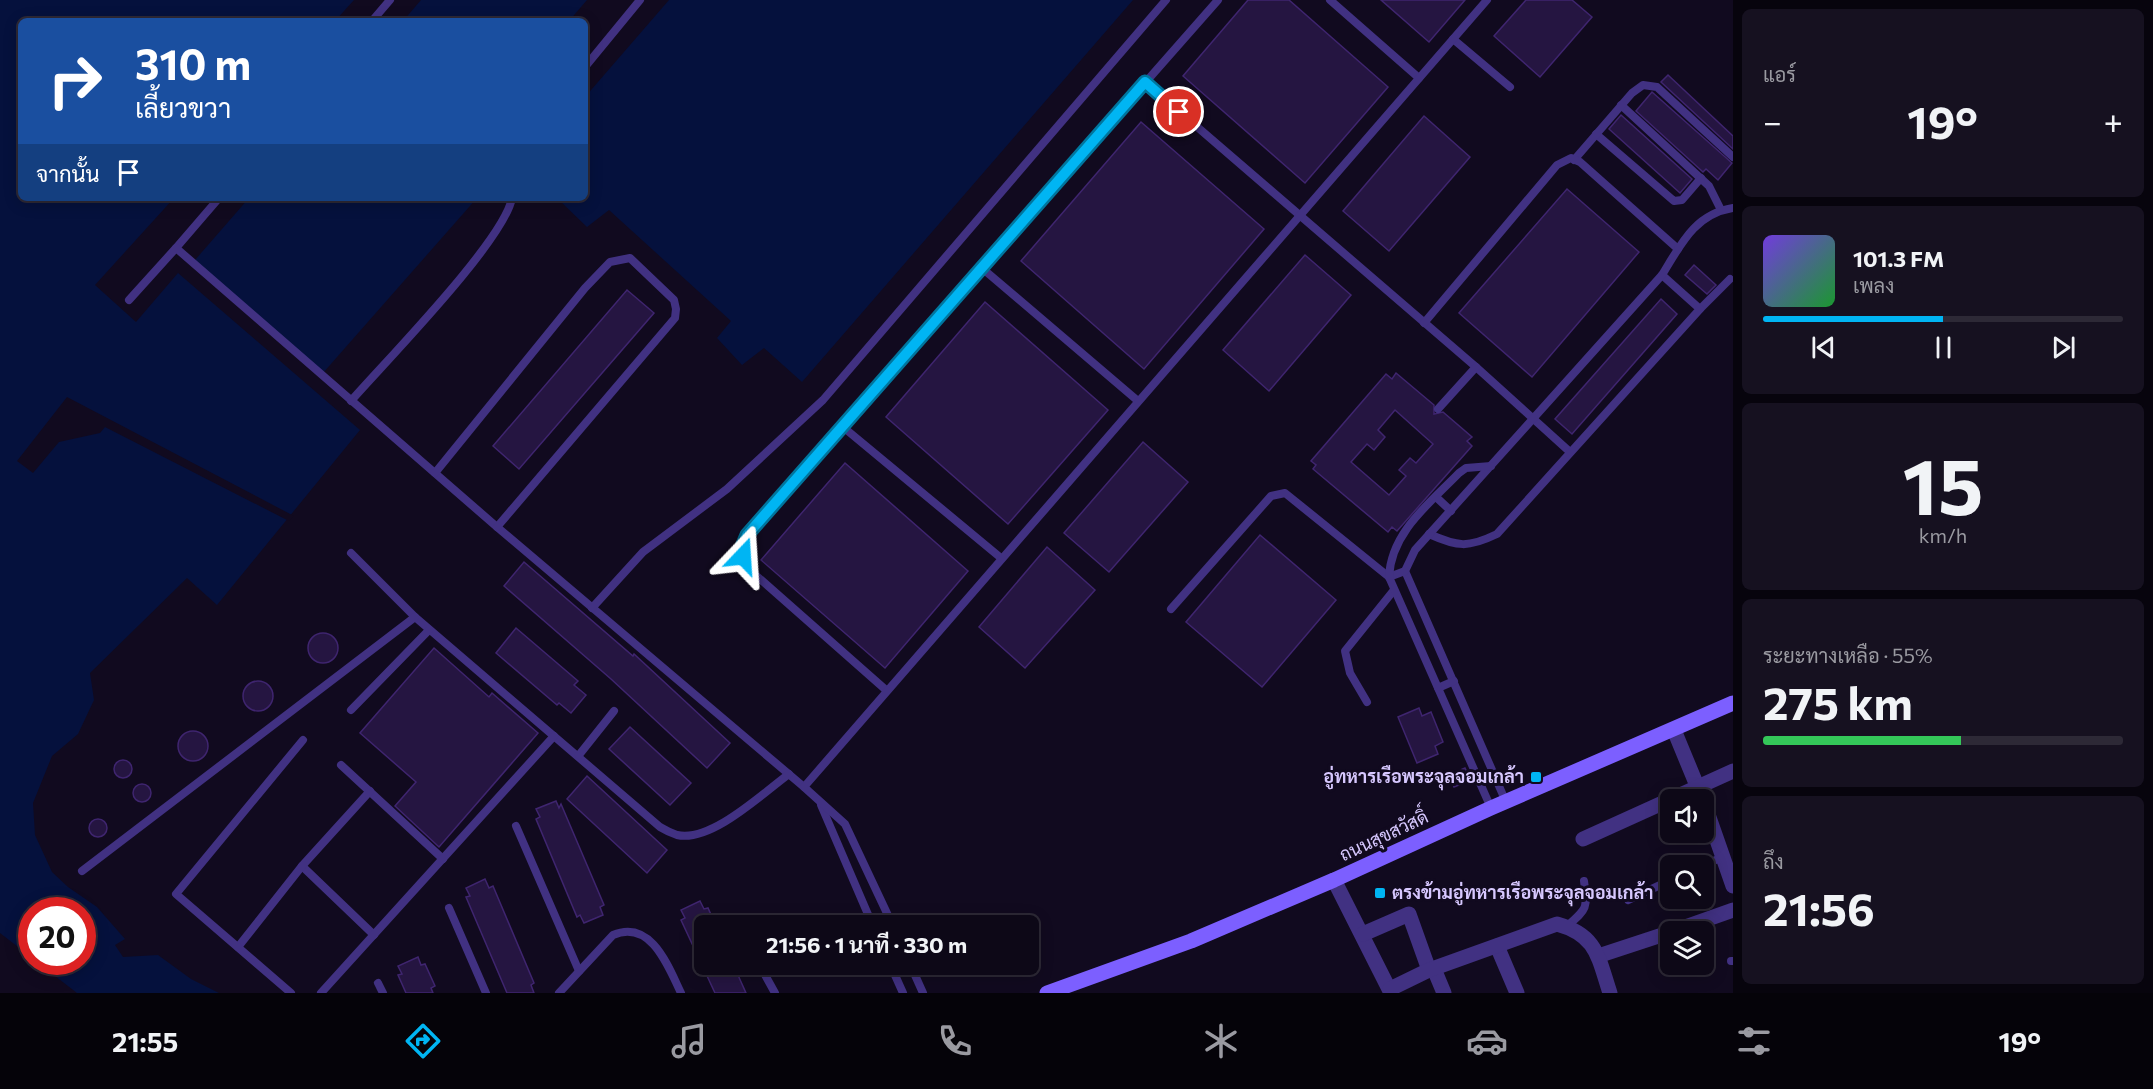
<!DOCTYPE html>
<html lang="th">
<meta charset="utf-8">
<style>
:root{--surface:#0d0817;--page:#161120;--text:#f1f3f6;--muted:#9a9aa1;--line:#2d2936;--accent:#00b5f3}
body{margin:0;font-family:Commissioner,Sarabun,sans-serif;background:var(--page);color:var(--text);height:100vh;display:flex;flex-direction:column;font-size:22px;white-space:nowrap}
*{box-sizing:border-box;margin:0}
p{font-size:20px;color:var(--muted)}
.icon{flex:none;width:33px;height:33px;fill:none;stroke:currentColor;stroke-width:2;stroke-linecap:round;stroke-linejoin:round}
.map{position:relative;flex:1;overflow:hidden}
.sheet{display:flex;flex-direction:column;gap:9px;padding:9px;background:#07040d;width:420px}
.sheet>*{flex:none}
.hud{position:absolute;left:18px;top:18px;width:570px;height:183px;border-radius:9px;box-shadow:0 3px 15px #0003,0 0 0 2px var(--line);background:#1a4fa0;color:#fff;overflow:hidden}
.buttons{position:absolute;left:1660px;top:789px;display:grid;gap:12px}
.buttons a{display:grid;place-items:center;width:54px;height:54px;border-radius:9px;background:var(--surface);box-shadow:0 3px 15px #0003,0 0 0 2px var(--line);font-size:30px}
.speed{position:absolute;left:18px;top:897px;display:flex;gap:12px;font-size:30px;font-weight:700;text-align:center}
.speed>*{display:grid;place-content:center;width:78px;height:78px;border-radius:50%;background:var(--surface);box-shadow:0 3px 15px #0003,0 0 0 2px var(--line);line-height:1}
.speed .limit{border:9px solid #d22;background:#fff;color:#111}
.pin{position:absolute;display:grid;place-items:center;width:51px;height:51px;color:#fff;margin:-26px;border:3px solid #fff;border-radius:50%;box-shadow:0 2px 6px #0007}
.me{position:absolute;width:66px;margin:-33px;rotate:20deg;stroke-linejoin:round;filter:drop-shadow(0 0 4px #0008)}
.turn{display:flex;align-items:center;gap:21px;height:126px;padding:0 18px;font-size:27px}
.turn .icon{width:78px;height:78px;stroke-width:2.5}
.turn b{display:block;font-size:42px;line-height:51px}
.then{display:flex;align-items:center;height:57px;padding:0 18px;background:#0003;gap:12px;font-size:22px}
.big{font-size:45px;font-weight:700;line-height:1.1}
.sheet .widget{flex:1;display:flex;flex-direction:column;justify-content:center;gap:9px;min-width:0;padding:0 21px;border-radius:9px;background:var(--page)}
.sheet .dial{align-items:center;gap:0}
.dial b{font-size:78px;line-height:1}
.song{display:flex;align-items:center;gap:18px}
.cover{width:72px;height:72px;border-radius:9px;background:linear-gradient(135deg,hsl(260 70% 55%),hsl(130 70% 35%))}
.played{height:6px;border-radius:3px;background:linear-gradient(90deg,var(--accent) 50%,var(--line) 50%)}
.keys{display:flex;justify-content:space-around;direction:ltr}
.heat{display:flex;justify-content:space-between;align-items:center;font-size:33px;direction:ltr}
.charge{height:9px;border-radius:4px;background:linear-gradient(90deg,#34c759 55%,var(--line) 0)}
.trip{position:absolute;left:694px;top:915px;width:345px;height:60px;border-radius:9px;background:var(--surface);box-shadow:0 3px 15px #0003,0 0 0 2px var(--line);font-weight:700;line-height:60px;text-align:center}
.tab-bar{display:flex;height:96px;justify-content:space-around;align-items:center;background:#050309;color:var(--muted)}
.tab-bar .icon{width:42px;height:42px}
.tab-bar .current{color:var(--accent)}
.tab-bar b{font-size:27px;color:var(--text)}
main{display:flex;flex:1;min-height:0}
.map>svg:first-child{display:block}
</style>
<main>
<div class="map">
<svg width="1733" height="993" viewBox="0 0 1733 993">
<rect width="100%" height="100%" fill="#110a1f"/>
<!-- water -->
<g fill="#05113d">
<polygon points="0,0 354,0 335,21 21,21 21,198 174,198 95,285 136,322 178,273 360,430 217,605 187,578 90,673 94,700 78,734 52,756 33,803 35,835 52,872 68,887 97,907 125,939 115,945 123,957 158,955 191,979 219,993 77,993 37,962 82,962 82,910 32,910 31,957 0,933"/>
<polygon points="421,0 587,0 569,21 403,21"/>
<polygon points="669,0 1133,0 802,382 764,348 742,365 717,338 731,321 609,210 587,227 560,201 562,198 585,198 585,97"/>
<polygon points="249,198 477,198 323,373 195,260"/>
</g>
<!-- pier -->
<polygon fill="#110a1f" points="67,397 294,516 289,521 105,427 100,433 59,442 33,473 17,461"/>
<!-- building -->
<g fill="#251541" stroke="#3f256f" stroke-width="1.5" fill-rule="evenodd">
<polygon points="1248,0 1289,0 1388,87 1305,183 1183,76"/>
<polygon points="1381,0 1465,0 1429,42"/>
<polygon points="1526,0 1572,0 1592,17 1540,77 1494,36"/>
<polygon points="1668,75 1733,136 1733,149 1661,82"/>
<polygon points="1652,92 1732,163 1718,180 1706,169 1703,172 1636,111"/>
<polygon points="1621,115 1692,179 1680,193 1609,129"/>
<polygon points="1424,116 1470,157 1389,251 1343,211"/>
<polygon points="1141,122 1264,229 1144,369 1021,261"/>
<polygon points="1567,189 1639,252 1532,377 1459,313"/>
<polygon points="1305,255 1351,295 1269,391 1223,350"/>
<polygon points="1694,265 1716,285 1707,294 1685,275"/>
<polygon points="627,290 654,313 519,469 493,446"/>
<polygon points="1661,299 1677,314 1572,434 1555,419"/>
<polygon points="985,302 1108,410 1008,524 886,417"/>
<path d="M1396 373 1434 405V414L1443 412 1472 437 1467 441 1472 446 1397 531 1392 527 1388 532 1313 469 1316 465 1311 461 1386 374 1392 379ZM1395 410 1433 444 1416 463 1410 458 1399 470 1406 476 1389 495 1351 462 1367 444 1374 450 1385 437 1378 430Z"/>
<polygon points="1143,442 1188,482 1109,572 1064,533"/>
<polygon points="845,463 968,571 885,668 761,560"/>
<polygon points="1260,535 1336,600 1262,687 1186,622"/>
<polygon points="1047,547 1095,590 1025,668 979,627"/>
<polygon points="524,562 633,656 634,654 730,743 707,768 611,679 504,586"/>
<polygon points="516,628 578,681 574,685 586,695 571,713 559,703 557,705 496,653"/>
<circle cx="323" cy="648" r="15"/>
<polygon points="434,648 489,697 492,693 538,733 439,847 395,806 416,782 360,733"/>
<circle cx="258" cy="696" r="15"/>
<polygon points="1419,708 1422,716 1431,712 1443,742 1435,746 1438,754 1417,763 1398,717"/>
<polygon points="630,727 691,783 670,805 609,749"/>
<circle cx="193" cy="746" r="15"/>
<circle cx="123" cy="769" r="9"/>
<polygon points="1465,768 1471,780 1454,787 1449,775"/>
<polygon points="587,776 667,850 647,873 567,799"/>
<circle cx="142" cy="793" r="9"/>
<polygon points="556,801 559,808 561,804 604,905 600,907 603,915 584,923 580,915 577,917 536,819 540,817 536,809"/>
<circle cx="98" cy="828" r="9"/>
<polygon points="485,879 489,888 493,886 534,983 531,985 534,993 507,993 466,897 470,896 466,888"/>
<polygon points="700,901 704,909 708,908 716,926 705,926 705,964 733,964 746,993 715,993 681,920 685,918 681,910"/>
<polygon points="418,957 421,965 425,964 435,986 431,988 433,993 406,993 398,975 402,974 398,966"/>
</g>
<g fill="none" stroke-linecap="round" stroke-linejoin="round">
<!-- lane -->
<g stroke="#413182" stroke-width="8">
<polyline points="1330,0 1419,78"/>
<polyline points="372,21 390,0"/>
<polyline points="1453,39 1510,87"/>
<polyline points="585,67 640,0"/>
<polyline points="1145,82 1476,367 1570,452"/>
<polyline points="1621,105 1709,186 1721,210"/>
<polyline points="1596,134 1674,201 1682,200 1701,178"/>
<polyline points="1574,160 1632,93 1643,85 1657,87 1733,157"/>
<polyline points="176,248 219,198"/>
<polyline points="983,269 1138,401"/>
<polyline points="129,300 176,248 497,527 804,787"/>
<polyline points="1700,309 1730,279"/>
<polyline points="1424,323 1557,165 1571,158 1580,162 1678,249"/>
<path d="M351 401C385 362 504 241 512 198"/>
<polyline points="1438,409 1476,367"/>
<polyline points="843,427 1001,558"/>
<polyline points="435,473 585,288 610,262 630,258 674,300 676,309 675,318 497,527"/>
<polyline points="1436,497 1451,511"/>
<path d="M1429 534C1458 547 1468 548 1497 534L1700 309 1662 275"/>
<path d="M351 553 415 617 660 827C665 830 671 833 677 835 711 843 763 793 789 774"/>
<polyline points="1405,571 1506,802"/>
<path d="M1389 577 1405 571 1415 550 1662 275C1681 244 1695 214 1733 208"/>
<polyline points="592,608 643,552 727,489 823,400 1166,0"/>
<polyline points="1171,609 1271,496 1285,493 1389,577"/>
<polyline points="1438,688 1454,681"/>
<path d="M886 690 751 571C743 557 741 550 747 535L1218 0"/>
<polyline points="1367,702 1350,673 1345,651 1394,590"/>
<polyline points="351,710 429,630"/>
<polyline points="579,755 614,711"/>
<polyline points="341,765 443,859"/>
<polyline points="821,805 873,926"/>
<path d="M1491 808 1389 577C1391 532 1430 503 1459 473L1466 468 1491 466"/>
<polyline points="516,826 579,971"/>
<polyline points="302,866 374,935"/>
<polyline points="1703,866 1724,856"/>
<polyline points="82,871 415,617"/>
<polyline points="1628,900 1671,880"/>
<polyline points="449,908 486,993"/>
<polyline points="893,926 845,824 804,787 1487,0"/>
<path d="M1566 927C1587 909 1588 909 1584 881"/>
<polyline points="238,947 302,866 370,791"/>
<polyline points="1731,961 1733,961"/>
<polyline points="759,964 775,993"/>
<polyline points="890,964 903,993"/>
<polyline points="910,964 923,993"/>
<polyline points="378,983 383,993"/>
<polyline points="291,993 176,894 303,740"/>
<polyline points="321,993 554,736"/>
<path d="M559 993 613 935C651 919 668 966 681 993"/>
</g>
<!-- street -->
<g stroke="#413182" stroke-width="15">
<polyline points="1674,730 1700,793"/>
<polyline points="1704,803 1733,886"/>
<polyline points="1583,839 1733,771"/>
<polyline points="1334,880 1391,993"/>
<polyline points="1671,932 1733,910"/>
<polyline points="1363,934 1409,914 1429,970"/>
<polyline points="1497,946 1517,993"/>
<polyline points="1598,956 1671,932"/>
<polyline points="1434,969 1444,993"/>
<path d="M1390 989 1429 970 1557 924C1597 935 1598 957 1610 993"/>
</g>
<!-- secondary -->
<polyline stroke="#7c5fff" stroke-width="15" points="1047,993 1191,941 1334,880 1491,808 1733,703"/>
</g>
<g fill="none" stroke-linecap="round" stroke-linejoin="round">
<defs>
<polyline id="route" points="743,556 742,547 747,535 1145,82 1179,112"/>
</defs>
<!-- route casing -->
<use href="#route" stroke="#00769e" stroke-width="15"/>
<!-- route -->
<use href="#route" stroke="#00b5f3" stroke-width="10"/>
</g>
<!-- markers -->
<g fill="#00b5f3" stroke="#110a1f" stroke-width="2">
<rect x="1530" y="771" width="12" height="12" rx="3"/>
<rect x="1374" y="887" width="12" height="12" rx="3"/>
</g>
<g text-anchor="middle" stroke-width="6" stroke-linejoin="round" paint-order="stroke">
<!-- poi labels -->
<g font-size="18" font-weight="bold" fill="#d7c8ff" stroke="#110a1f" text-anchor="end">
<text x="1524" y="783">อู่ทหารเรือพระจุลจอมเกล้า</text>
<text x="1392" y="899" text-anchor="start">ตรงข้ามอู่ทหารเรือพระจุลจอมเกล้า</text>
</g>
<!-- street labels -->
<g font-size="18" fill="#d7c8ff" stroke="#110a1f">
<text transform="translate(1384 836) rotate(-25)" y="6">ถนนสุขสวัสดิ์</text>
</g>
</g>
</svg>
<div class="buttons">
<a><svg class="icon" aria-label="sound" viewBox="0 0 24 24"><path d="M4 9h4l5-4v14l-5-4H4zM17 9q2 3 0 6"/></svg></a>
<a><svg class="icon" aria-label="search" viewBox="0 0 24 24"><circle cx="10" cy="10" r="6"/><path d="M15 15l6 6"/></svg></a>
<a><svg class="icon" aria-label="layers" viewBox="0 0 24 24"><path d="M12 4l9 5-9 5-9-5zM3 14l9 5 9-5"/></svg></a>
</div>
<div class="speed"><div class="limit">20</div></div>
<div class="pin" style="left:1179px;top:112px;background:#d93025"><svg class="icon" aria-label="arrive" viewBox="0 0 24 24"><path d="M6 21V4h12l-3 4 3 4H6"/></svg></div>
<svg class="me" style="left:743px;top:556px" viewBox="-20 -20 40 40"><path d="M0-17L14 15 0 8-14 15z" fill="#00b5f3" stroke="#fff" stroke-width="4"/></svg>
<div class="trip">21:56 · 1 นาที · 330 m</div>
<div class="hud">
<div class="turn"><svg class="icon" aria-label="right" viewBox="0 0 24 24"><path d="M7 20v-9h11M14 6l5 5-5 5"/></svg><div><b>310 m</b>เลี้ยวขวา</div></div>
<div class="then">จากนั้น<svg class="icon" aria-label="arrive" viewBox="0 0 24 24"><path d="M6 21V4h12l-3 4 3 4H6"/></svg></div>
</div>
</div>
<section class="sheet">
<div class="widget"><p>แอร์</p>
<div class="heat"><a>−</a><b class="big">19°</b><a>+</a></div>
</div>
<div class="widget">
<div class="song"><i class="cover"></i><div><b>101.3 FM</b><p>เพลง</p></div></div>
<div class="played"></div>
<div class="keys"><svg class="icon" aria-label="previous" viewBox="0 0 24 24"><path d="M18 5L8 12l10 7zM5 5v14"/></svg><svg class="icon" aria-label="pause" viewBox="0 0 24 24"><path d="M8 5v14M16 5v14"/></svg><svg class="icon" aria-label="next" viewBox="0 0 24 24"><path d="M6 5l10 7-10 7zM19 5v14"/></svg></div>
</div>
<div class="widget dial"><b>15</b><p>km/h</p></div>
<div class="widget"><p>ระยะทางเหลือ · 55%</p><b class="big">275 km</b><div class="charge"></div></div>
<div class="widget"><p>ถึง</p><b class="big">21:56</b></div>
</section>
</main>
<nav class="tab-bar">
<b>21:55</b>
<svg class="icon current" aria-label="directions" viewBox="0 0 24 24"><path d="M12 3l9 9-9 9-9-9zM9 14v-3h6M13 9l2 2-2 2"/></svg>
<svg class="icon" aria-label="music" viewBox="0 0 24 24"><path d="M9 18V5l10-2v13"/><circle cx="6" cy="18" r="3"/><circle cx="16" cy="16" r="3"/></svg>
<svg class="icon" aria-label="phone" viewBox="0 0 24 24"><path d="M5 4h4l2 5-3 2q2 4 5 5l2-3 5 2v4C11 20 4 13 5 4z"/></svg>
<svg class="icon" aria-label="climate" viewBox="0 0 24 24"><path d="M12 3v18M4 7l16 10M4 17L20 7"/></svg>
<svg class="icon" aria-label="car" viewBox="0 0 24 24"><path d="M5 17H2v-5l4-1 3-4h7l3 4 3 1v5h-3M9 17h6M6 11h13"/><circle cx="7" cy="17" r="2"/><circle cx="17" cy="17" r="2"/></svg>
<svg class="icon" aria-label="filters" viewBox="0 0 24 24"><path d="M4 7h16M4 17h16"/><circle cx="9" cy="7" r="2"/><circle cx="15" cy="17" r="2"/></svg>
<b>19°</b>
</nav>
